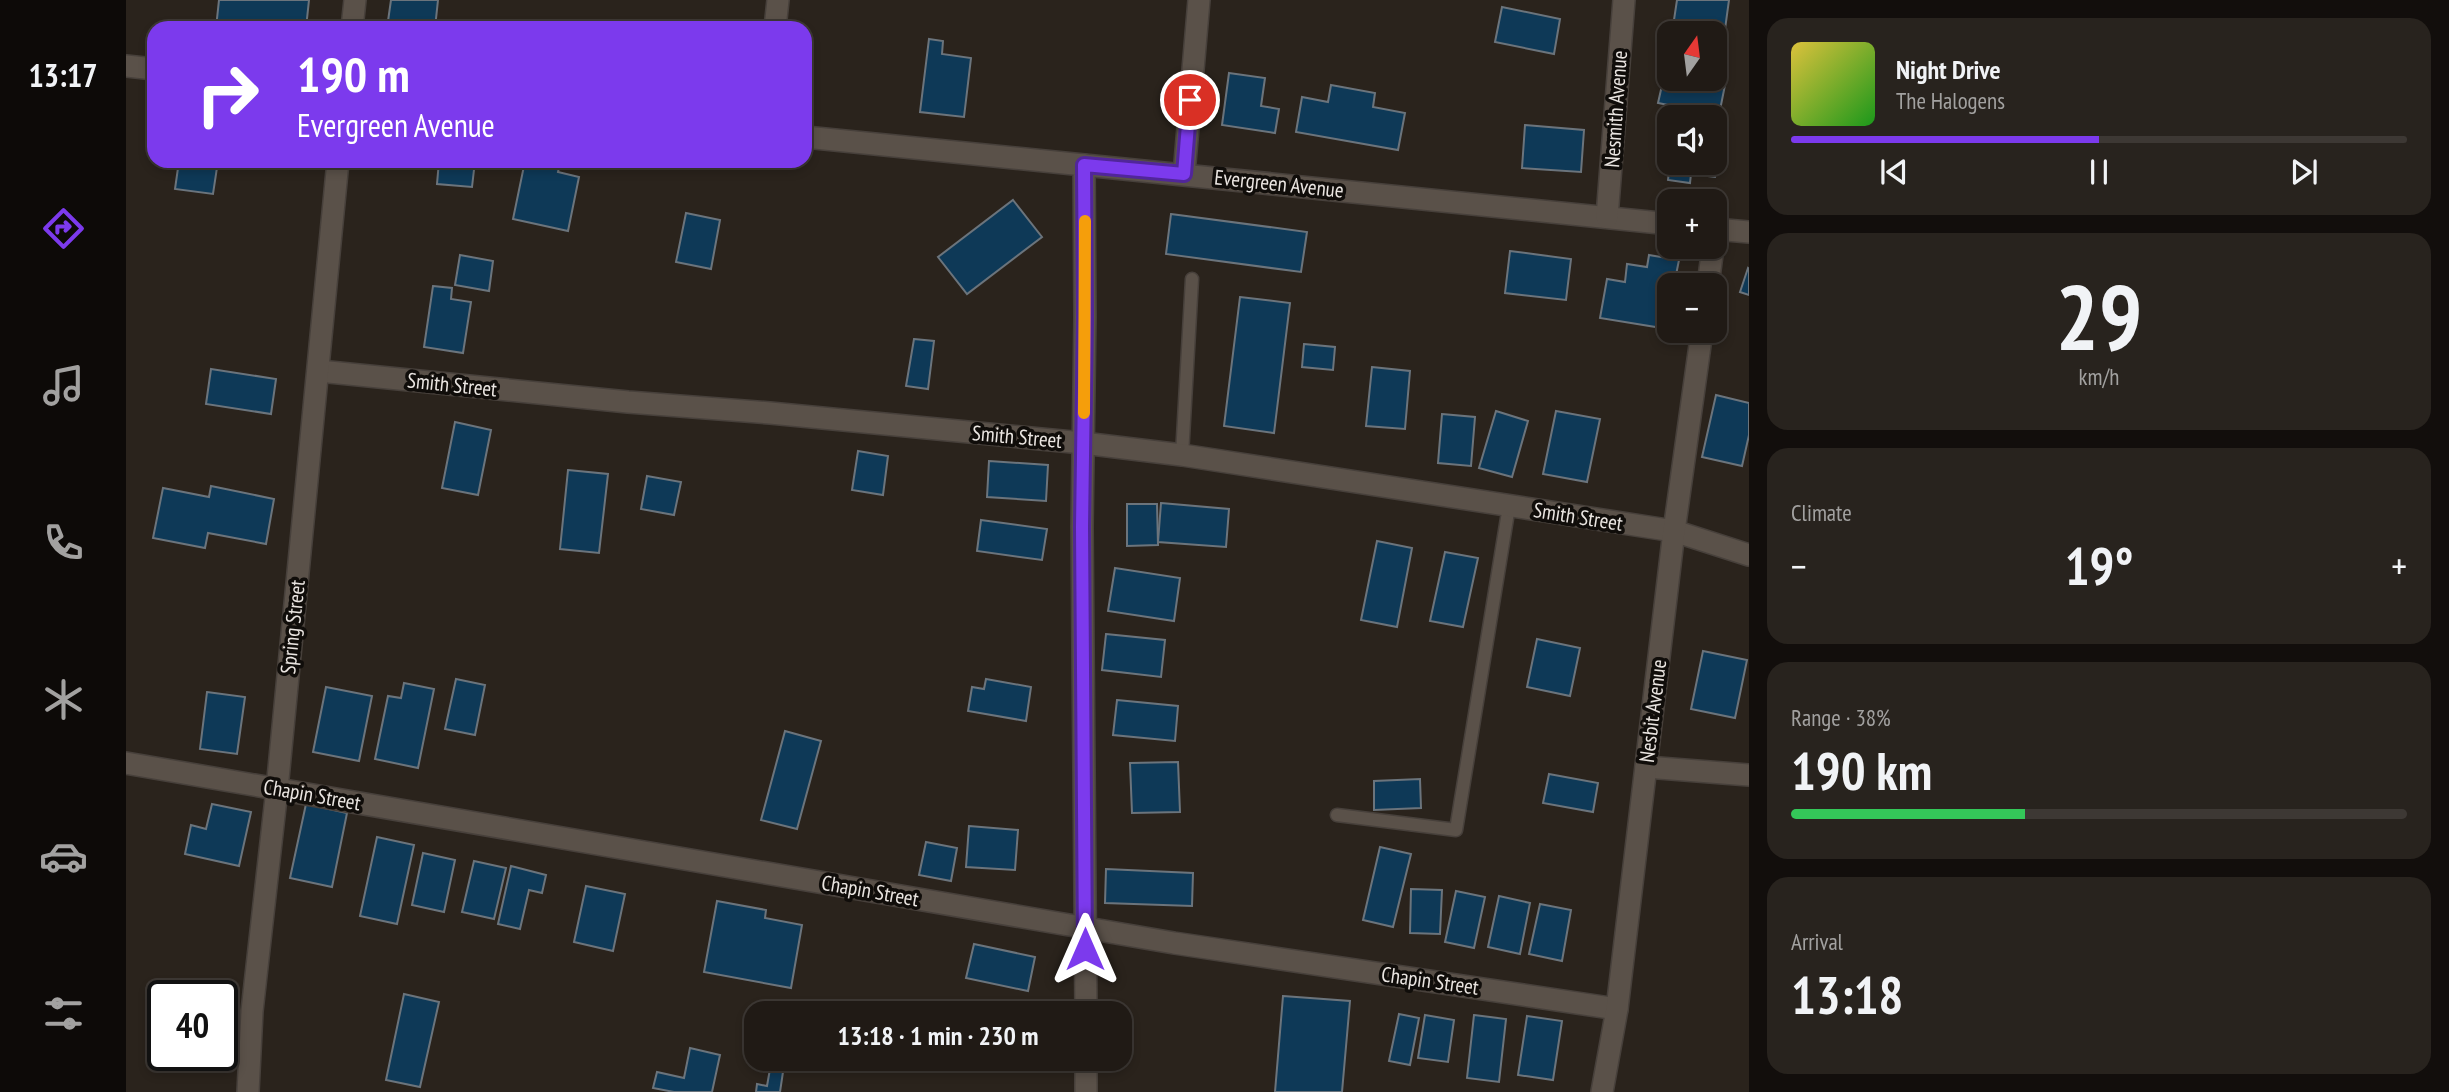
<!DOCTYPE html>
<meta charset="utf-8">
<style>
:root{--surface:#201a15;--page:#28231e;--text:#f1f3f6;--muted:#a2a1a0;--line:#3d3834;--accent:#7c3aed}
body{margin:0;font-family:"PT Sans Narrow",sans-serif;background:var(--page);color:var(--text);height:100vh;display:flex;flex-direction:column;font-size:26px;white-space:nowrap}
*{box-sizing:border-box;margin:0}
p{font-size:23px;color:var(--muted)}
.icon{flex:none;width:38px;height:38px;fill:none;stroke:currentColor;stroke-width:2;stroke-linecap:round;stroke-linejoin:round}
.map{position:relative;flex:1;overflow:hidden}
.side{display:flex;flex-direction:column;gap:18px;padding:18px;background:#120e0c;width:700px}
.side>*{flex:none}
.guide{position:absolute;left:21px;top:21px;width:665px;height:147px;border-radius:21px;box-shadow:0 4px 10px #0003,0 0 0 2px var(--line);background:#7c3aed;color:#fff;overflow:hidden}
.needle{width:46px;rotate:14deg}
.fabs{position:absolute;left:1531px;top:21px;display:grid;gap:14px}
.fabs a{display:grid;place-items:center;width:70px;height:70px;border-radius:14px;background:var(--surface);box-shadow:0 4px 10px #0003,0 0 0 2px var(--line);font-size:35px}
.speed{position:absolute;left:21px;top:980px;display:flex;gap:14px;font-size:35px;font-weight:700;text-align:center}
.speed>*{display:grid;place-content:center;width:91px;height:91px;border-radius:50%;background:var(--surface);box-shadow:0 4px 10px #0003,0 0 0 2px var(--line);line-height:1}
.speed .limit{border:4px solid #111;border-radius:10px;background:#fff;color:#111}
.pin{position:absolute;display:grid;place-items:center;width:60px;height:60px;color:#fff;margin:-30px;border:4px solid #fff;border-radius:50%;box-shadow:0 2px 7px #0007}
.me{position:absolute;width:77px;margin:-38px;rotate:0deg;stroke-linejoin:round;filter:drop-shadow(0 0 5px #0008)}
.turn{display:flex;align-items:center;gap:24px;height:147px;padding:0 35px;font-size:32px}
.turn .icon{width:91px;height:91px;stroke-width:2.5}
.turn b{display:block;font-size:49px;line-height:60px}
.big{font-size:52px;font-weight:700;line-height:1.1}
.side .widget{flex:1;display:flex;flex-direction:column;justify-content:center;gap:10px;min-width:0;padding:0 24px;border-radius:21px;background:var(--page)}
.side .dial{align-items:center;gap:0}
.dial b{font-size:91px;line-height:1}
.song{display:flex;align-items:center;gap:21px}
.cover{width:84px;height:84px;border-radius:10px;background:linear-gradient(135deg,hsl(50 70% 55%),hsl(120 70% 35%))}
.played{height:7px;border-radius:4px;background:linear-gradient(90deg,var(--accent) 50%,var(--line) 50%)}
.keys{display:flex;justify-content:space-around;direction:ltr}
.heat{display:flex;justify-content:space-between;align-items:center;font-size:38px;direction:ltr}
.charge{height:10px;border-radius:5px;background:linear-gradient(90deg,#34c759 38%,var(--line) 0)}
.trip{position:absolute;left:618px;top:1001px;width:388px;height:70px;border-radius:21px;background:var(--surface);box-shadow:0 4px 10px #0003,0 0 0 2px var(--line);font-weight:700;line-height:70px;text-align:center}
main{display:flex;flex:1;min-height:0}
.menu{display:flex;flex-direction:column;width:126px;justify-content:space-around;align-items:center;background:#0d0a08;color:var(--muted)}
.menu .icon{width:49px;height:49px}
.menu .current{color:var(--accent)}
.menu b{font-size:32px;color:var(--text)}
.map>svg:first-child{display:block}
</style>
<main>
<nav class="menu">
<b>13:17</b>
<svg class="icon current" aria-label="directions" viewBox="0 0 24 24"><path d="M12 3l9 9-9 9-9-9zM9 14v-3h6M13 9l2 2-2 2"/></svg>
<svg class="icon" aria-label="music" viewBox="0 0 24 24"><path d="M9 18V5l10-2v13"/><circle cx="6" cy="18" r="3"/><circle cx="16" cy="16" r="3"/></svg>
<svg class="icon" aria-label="phone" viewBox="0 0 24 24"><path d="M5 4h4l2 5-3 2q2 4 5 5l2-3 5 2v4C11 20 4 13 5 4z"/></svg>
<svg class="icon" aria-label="climate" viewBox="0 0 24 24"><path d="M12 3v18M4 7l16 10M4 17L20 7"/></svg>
<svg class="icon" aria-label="car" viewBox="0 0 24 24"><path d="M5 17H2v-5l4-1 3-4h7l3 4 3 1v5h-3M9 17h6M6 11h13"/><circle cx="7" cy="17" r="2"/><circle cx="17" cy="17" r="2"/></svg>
<svg class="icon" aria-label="filters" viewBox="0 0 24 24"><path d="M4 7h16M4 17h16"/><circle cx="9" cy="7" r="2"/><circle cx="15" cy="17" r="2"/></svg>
</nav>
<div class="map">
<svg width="1623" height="1092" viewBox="0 0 1623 1092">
<rect width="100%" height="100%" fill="#2a231c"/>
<!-- building -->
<g fill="#0e3957" stroke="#6b747c" stroke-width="2">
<polygon points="93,0 183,0 180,28 90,28"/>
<polygon points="265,0 312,0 309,28 261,28"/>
<polygon points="1551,0 1603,0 1593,73 1589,72 1589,33 1546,33"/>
<polygon points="1376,7 1434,19 1428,54 1369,42"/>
<polygon points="491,22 562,28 490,28"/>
<polygon points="803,39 817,41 816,54 845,58 838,117 794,112"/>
<polygon points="1539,72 1544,73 1544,79 1571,79 1599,85 1593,115 1532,103"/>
<polygon points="1103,73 1139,78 1135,106 1153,109 1149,133 1096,125"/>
<polygon points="1205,85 1249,93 1247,107 1279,113 1272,150 1170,132 1176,97 1202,102"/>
<polygon points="1399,125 1458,130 1455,172 1396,168"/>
<polygon points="1589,145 1593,146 1589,177 1565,174 1564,183 1542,180 1544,163 1589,163"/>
<polygon points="53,161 92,161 87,194 49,189"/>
<polygon points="313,161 349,161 346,187 311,184"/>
<polygon points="399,161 434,163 432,172 453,177 442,231 387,219"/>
<polygon points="887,200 916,237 841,294 812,257"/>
<polygon points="560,213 594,220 585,269 550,262"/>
<polygon points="1045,214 1181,232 1175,272 1040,254"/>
<polygon points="1384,251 1445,259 1440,300 1379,293"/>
<polygon points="334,255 367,261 363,291 329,285"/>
<polygon points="1523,255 1553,260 1548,285 1544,285 1542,329 1474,318 1481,279 1499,282 1501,264 1521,267"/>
<polygon points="1622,268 1623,269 1623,295 1614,292"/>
<polygon points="307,286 326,288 325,299 345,302 337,353 298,347"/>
<polygon points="1114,297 1164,303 1148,433 1098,426"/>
<polygon points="788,339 808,341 802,389 780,386"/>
<polygon points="1178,344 1209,347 1207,370 1176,367"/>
<polygon points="1246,367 1284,371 1279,429 1240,426"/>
<polygon points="85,369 150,379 145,414 80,404"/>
<polygon points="1590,395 1623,403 1623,435 1616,466 1576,457"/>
<polygon points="1370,411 1402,421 1386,477 1353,468"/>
<polygon points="1430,411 1474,419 1461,482 1417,474"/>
<polygon points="1316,414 1349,417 1345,466 1312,463"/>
<polygon points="329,422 365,430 352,495 316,488"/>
<polygon points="732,451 762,456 757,495 726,490"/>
<polygon points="863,461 922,465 920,501 861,497"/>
<polygon points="442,470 482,474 473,553 434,549"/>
<polygon points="521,476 555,482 548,515 515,509"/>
<polygon points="85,486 148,499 140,544 82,533 79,548 27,538 37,488 83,497"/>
<polygon points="1035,503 1103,509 1100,547 1032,542"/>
<polygon points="1001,504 1031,504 1032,545 1001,546"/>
<polygon points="855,520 921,529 916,560 851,551"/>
<polygon points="1251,541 1286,548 1271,627 1235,620"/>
<polygon points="1319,552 1352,558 1337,627 1304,621"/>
<polygon points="989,568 1054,578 1048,621 982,611"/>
<polygon points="980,634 1039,640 1035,677 976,670"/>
<polygon points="1411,639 1454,648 1444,696 1401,687"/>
<polygon points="1577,651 1621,660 1609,718 1565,709"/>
<polygon points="330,679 359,685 349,735 319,729"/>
<polygon points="860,679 905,687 900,721 842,711 846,687 858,689"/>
<polygon points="278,683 308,689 292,768 249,759 262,696 275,698"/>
<polygon points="200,687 246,696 233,761 187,752"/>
<polygon points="81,692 119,697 111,754 74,749"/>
<polygon points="991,700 1052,706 1049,741 987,735"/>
<polygon points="659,731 695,741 671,829 635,820"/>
<polygon points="1052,762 1054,812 1006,813 1004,763"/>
<polygon points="1423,774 1472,783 1467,812 1417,803"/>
<polygon points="1294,779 1295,808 1248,810 1248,781"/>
<polygon points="86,804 125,812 113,866 59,854 65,825 80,829"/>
<polygon points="180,804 221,813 206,887 164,878"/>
<polygon points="843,826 892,830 889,870 840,867"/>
<polygon points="251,837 288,845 271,924 234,916"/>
<polygon points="800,842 831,848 825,881 793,875"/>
<polygon points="1254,847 1285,854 1267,927 1237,920"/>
<polygon points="297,853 329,860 318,912 286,905"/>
<polygon points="348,861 380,868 368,919 336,912"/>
<polygon points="385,866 420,875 416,893 403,890 394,929 372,924"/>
<polygon points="980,869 1067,873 1066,906 979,903"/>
<polygon points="460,886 499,894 487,951 448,942"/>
<polygon points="1285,889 1316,890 1314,934 1284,933"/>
<polygon points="1330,891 1359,897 1348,948 1319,942"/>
<polygon points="1373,896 1404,903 1394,954 1362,947"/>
<polygon points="591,901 640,910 639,918 676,925 665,988 578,972"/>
<polygon points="1414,904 1445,910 1436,961 1403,954"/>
<polygon points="848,944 909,957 902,991 840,978"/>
<polygon points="278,994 313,1002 294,1087 260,1080"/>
<polygon points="1157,996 1224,1001 1216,1092 1149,1092"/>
<polygon points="96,1007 105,1008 97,1059 75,1055 96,1055"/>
<polygon points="1273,1014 1293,1018 1284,1065 1263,1061"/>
<polygon points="1299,1015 1328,1020 1322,1062 1292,1058"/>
<polygon points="1348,1015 1380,1019 1373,1082 1341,1078"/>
<polygon points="1401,1016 1436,1021 1427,1080 1392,1075"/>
<polygon points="564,1048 594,1055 586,1092 548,1092 527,1088 531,1072 558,1078"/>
<polygon points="644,1069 657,1072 654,1092 630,1092 631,1084 641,1086"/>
</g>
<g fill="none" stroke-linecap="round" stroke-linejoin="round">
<defs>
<g id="service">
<polyline points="1056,455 1066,279"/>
<polyline points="1211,815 1330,830 1383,506"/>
</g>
<g id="minor">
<polyline points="226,28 229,0"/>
<polyline points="958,165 1544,224"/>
<polyline points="1058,174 1073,0"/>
<polyline points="1481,217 1498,0"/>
<polyline points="1589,229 1623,232"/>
<polyline points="1582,285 1587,247"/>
<polyline points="193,371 502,402 644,413 957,443 1056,455 1548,531 1623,555"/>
<polyline points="0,763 1048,943 1491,1009"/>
<polyline points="1520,767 1623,775"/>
<polyline points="122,1092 126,1011 151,789 212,161"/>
<polyline points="1476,1092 1491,1009 1548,531 1576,331"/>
</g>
<g id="tertiary">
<polyline points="649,28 652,0"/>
<polyline points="0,66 28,69"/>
<polyline points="679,137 958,165 959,317 956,527 960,1013"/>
<polyline points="960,1059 960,1092"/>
</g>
</defs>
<!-- service casing -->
<use href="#service" stroke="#47403b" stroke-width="15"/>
<!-- minor casing -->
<use href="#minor" stroke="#47403b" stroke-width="24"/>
<!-- tertiary casing -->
<use href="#tertiary" stroke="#47403b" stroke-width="24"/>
<!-- service -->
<use href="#service" stroke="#5a5149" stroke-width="12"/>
<!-- minor -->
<use href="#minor" stroke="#5a5149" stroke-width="21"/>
<!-- tertiary -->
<use href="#tertiary" stroke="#5a5149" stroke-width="21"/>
</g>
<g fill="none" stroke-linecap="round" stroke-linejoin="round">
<defs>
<polyline id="route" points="959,949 956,527 959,317 958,165 1058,174 1064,100"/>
</defs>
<!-- route casing -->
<use href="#route" stroke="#51269a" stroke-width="18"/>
<!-- route -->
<use href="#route" stroke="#7c3aed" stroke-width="12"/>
<!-- slow -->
<polyline stroke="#f59e0b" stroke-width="12" points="958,413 959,221"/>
</g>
<g text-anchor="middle" stroke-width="7" stroke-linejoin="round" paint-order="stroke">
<!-- street labels -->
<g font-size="21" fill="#eae5e1" stroke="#100d0a">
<text transform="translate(1490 109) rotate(-86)" y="7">Nesmith Avenue</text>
<text transform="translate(1153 184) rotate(6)" y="7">Evergreen Avenue</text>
<text transform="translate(326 385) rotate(6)" y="7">Smith Street</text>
<text transform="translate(891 437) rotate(5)" y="7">Smith Street</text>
<text transform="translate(1452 517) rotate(9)" y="7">Smith Street</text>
<text transform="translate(167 627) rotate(-84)" y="7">Spring Street</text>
<text transform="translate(1527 711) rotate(-83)" y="7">Nesbit Avenue</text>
<text transform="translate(186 795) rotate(10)" y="7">Chapin Street</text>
<text transform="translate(744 891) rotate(10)" y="7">Chapin Street</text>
<text transform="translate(1304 981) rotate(8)" y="7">Chapin Street</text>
</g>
</g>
</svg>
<div class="fabs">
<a><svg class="needle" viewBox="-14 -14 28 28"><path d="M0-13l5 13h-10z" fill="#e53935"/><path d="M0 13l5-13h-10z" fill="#a2a1a0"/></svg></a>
<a><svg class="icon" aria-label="sound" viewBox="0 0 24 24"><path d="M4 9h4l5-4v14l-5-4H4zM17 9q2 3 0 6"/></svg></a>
<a>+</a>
<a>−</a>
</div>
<div class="speed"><div class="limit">40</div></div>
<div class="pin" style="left:1064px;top:100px;background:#d93025"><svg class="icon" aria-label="arrive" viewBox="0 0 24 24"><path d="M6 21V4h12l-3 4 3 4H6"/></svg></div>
<svg class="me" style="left:959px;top:949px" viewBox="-20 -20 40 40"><path d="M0-17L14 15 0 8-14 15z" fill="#7c3aed" stroke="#fff" stroke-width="4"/></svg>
<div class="trip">13:18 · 1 min · 230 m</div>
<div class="guide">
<div class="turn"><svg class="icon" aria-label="right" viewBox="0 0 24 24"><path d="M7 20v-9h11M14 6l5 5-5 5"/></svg><div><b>190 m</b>Evergreen Avenue</div></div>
</div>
</div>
<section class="side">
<div class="widget">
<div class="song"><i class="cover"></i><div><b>Night Drive</b><p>The Halogens</p></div></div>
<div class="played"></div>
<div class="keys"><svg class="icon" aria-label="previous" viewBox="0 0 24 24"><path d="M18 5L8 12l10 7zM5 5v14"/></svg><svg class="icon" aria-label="pause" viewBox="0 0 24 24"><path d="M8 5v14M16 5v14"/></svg><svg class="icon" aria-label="next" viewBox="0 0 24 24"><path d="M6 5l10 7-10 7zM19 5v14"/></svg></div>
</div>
<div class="widget dial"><b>29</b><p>km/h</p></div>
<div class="widget"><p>Climate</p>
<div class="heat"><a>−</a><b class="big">19°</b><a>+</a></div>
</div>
<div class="widget"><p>Range · 38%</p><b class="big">190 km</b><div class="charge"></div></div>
<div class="widget"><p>Arrival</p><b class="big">13:18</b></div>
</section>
</main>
